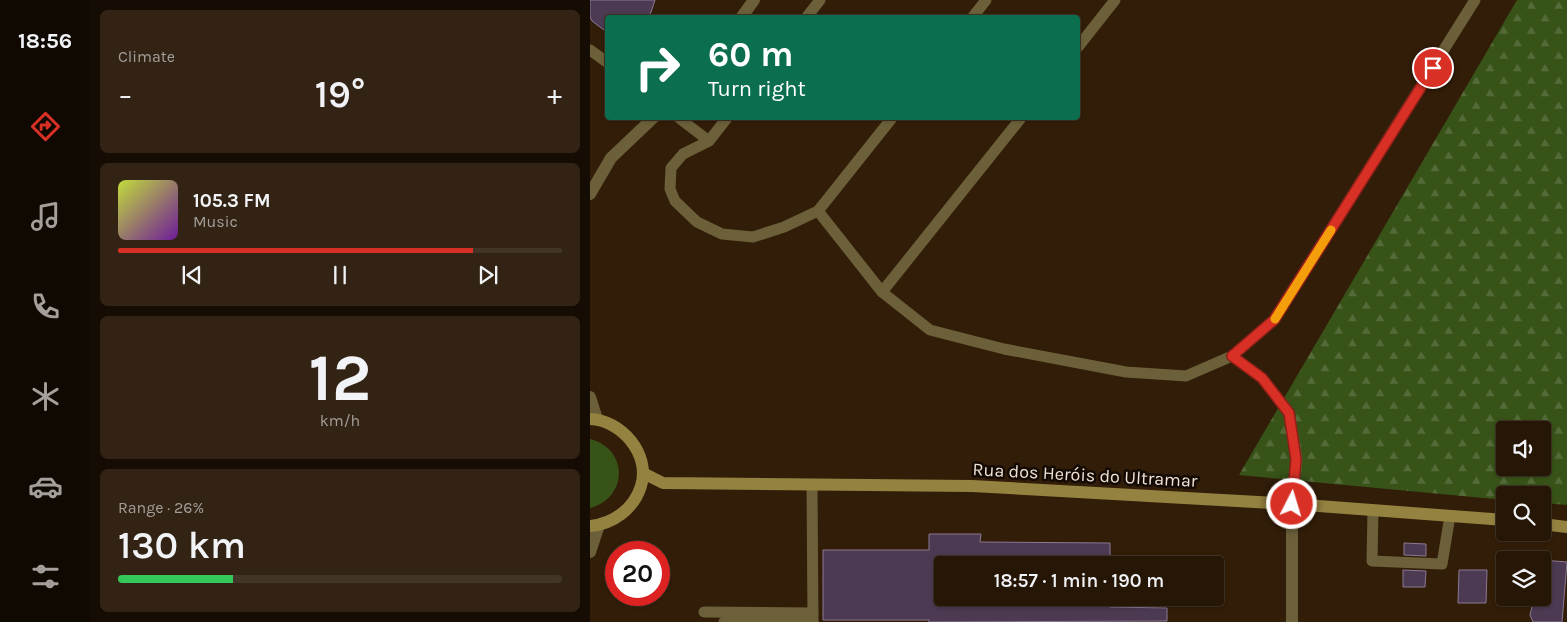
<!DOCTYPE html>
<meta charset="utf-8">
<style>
:root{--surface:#261606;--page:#322314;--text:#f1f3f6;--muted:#a49f9b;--line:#423528;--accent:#d93025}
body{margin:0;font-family:Karla,sans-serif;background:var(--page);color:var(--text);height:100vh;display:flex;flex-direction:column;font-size:19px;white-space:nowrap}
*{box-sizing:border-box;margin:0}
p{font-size:16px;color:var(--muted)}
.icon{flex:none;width:28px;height:28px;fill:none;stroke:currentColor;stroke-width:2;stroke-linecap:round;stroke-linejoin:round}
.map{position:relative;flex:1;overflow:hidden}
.panel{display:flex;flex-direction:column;gap:10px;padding:10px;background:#150c03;width:500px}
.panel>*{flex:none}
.hud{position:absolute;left:15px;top:15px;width:475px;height:105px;border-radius:5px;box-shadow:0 1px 4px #0004,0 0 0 1px var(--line);background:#0b6e4f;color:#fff;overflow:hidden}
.controls{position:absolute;left:906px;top:421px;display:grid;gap:10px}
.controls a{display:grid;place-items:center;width:55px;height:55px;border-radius:5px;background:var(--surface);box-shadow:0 1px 4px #0004,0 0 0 1px var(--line);font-size:25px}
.speed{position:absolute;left:15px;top:541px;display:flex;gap:10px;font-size:25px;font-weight:700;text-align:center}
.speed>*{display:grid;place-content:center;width:65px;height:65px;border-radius:50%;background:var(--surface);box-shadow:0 1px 4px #0004,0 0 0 1px var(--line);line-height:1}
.speed .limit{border:8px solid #d22;background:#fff;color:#111}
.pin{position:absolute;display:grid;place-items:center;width:42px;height:42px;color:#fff;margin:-21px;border:2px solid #fff;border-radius:50%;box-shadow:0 1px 5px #0007}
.me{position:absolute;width:55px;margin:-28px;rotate:5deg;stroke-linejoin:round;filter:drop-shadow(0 0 4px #0008)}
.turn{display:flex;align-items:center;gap:18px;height:105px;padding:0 20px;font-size:22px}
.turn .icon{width:65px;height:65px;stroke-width:2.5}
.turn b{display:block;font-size:35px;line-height:42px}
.big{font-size:38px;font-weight:600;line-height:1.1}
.panel .tile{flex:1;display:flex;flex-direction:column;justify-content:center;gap:8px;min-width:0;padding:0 18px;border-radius:8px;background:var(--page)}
.panel .dial{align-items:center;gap:0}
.dial b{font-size:65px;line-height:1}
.song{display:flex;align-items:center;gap:15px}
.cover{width:60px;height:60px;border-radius:8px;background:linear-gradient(135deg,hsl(70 70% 55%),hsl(280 70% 35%))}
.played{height:5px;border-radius:2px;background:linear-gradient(90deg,var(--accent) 80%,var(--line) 80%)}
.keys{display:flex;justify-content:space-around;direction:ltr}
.heat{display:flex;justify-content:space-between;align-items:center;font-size:28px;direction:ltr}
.charge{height:8px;border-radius:4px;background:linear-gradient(90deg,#34c759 26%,var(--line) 0)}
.trip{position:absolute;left:344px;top:556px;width:290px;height:50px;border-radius:5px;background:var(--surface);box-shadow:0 1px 4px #0004,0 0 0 1px var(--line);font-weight:600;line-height:50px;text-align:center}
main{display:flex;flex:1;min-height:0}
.dock{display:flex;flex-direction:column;width:90px;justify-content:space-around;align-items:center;background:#0f0902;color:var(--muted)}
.dock .icon{width:35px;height:35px}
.dock .on{color:var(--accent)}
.dock b{font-size:22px;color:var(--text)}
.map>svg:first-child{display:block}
</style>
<main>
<nav class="dock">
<b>18:56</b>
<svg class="icon on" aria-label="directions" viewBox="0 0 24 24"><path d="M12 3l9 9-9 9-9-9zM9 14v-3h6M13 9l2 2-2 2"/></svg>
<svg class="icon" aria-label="music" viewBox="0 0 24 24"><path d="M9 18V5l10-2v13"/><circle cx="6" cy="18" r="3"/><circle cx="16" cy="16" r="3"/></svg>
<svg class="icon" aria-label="phone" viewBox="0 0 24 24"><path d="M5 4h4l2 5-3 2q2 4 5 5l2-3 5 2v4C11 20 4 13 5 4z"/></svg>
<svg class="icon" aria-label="climate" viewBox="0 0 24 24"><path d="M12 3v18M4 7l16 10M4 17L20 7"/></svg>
<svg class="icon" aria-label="car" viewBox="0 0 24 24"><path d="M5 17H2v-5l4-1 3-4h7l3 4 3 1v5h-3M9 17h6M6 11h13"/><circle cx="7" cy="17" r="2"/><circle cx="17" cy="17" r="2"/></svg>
<svg class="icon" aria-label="filters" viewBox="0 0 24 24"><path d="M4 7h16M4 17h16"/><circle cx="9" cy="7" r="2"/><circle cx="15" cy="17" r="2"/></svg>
</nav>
<section class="panel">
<div class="tile"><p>Climate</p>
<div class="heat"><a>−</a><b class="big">19°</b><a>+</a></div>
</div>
<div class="tile">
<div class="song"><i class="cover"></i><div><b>105.3 FM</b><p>Music</p></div></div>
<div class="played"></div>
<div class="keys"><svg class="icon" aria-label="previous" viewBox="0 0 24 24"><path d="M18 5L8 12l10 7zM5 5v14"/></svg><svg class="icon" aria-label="pause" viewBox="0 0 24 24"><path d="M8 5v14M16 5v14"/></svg><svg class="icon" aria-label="next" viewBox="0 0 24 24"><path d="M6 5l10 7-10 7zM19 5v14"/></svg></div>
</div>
<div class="tile dial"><b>12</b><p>km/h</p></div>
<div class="tile"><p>Range · 26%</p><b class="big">130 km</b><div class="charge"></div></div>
</section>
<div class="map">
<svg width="977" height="622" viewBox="0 0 977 622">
<defs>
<pattern id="forest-firs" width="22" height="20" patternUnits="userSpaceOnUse" patternTransform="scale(1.25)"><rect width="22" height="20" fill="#375318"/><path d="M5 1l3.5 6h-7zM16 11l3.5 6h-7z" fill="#546b39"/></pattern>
</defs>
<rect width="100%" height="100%" fill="#321d08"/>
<!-- grass -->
<path fill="#375318" d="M0 439C39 449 38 498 0 508Z"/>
<!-- forest -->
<path fill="url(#forest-firs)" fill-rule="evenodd" d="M927 0H977V505L953 503 952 495H915V500L649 475ZM915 430H952V468H915Z"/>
<!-- building -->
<g fill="#4b3a52" stroke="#8c7994">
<polygon points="0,0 65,0 61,12 58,18 18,18 18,33 2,21 0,17"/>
<polygon points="339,534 391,534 390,542 520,543 520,565 352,565 352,598 520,598 520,607 577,608 577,621 339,622 339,620 233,620 233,550 339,550"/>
<polygon points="814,543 836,544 836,556 814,555"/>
<polygon points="952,560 977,562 972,622 943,622 940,615 944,598 952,598"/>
<polygon points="813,570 836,571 835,587 813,587"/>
<polygon points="869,570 897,570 896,603 868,603"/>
</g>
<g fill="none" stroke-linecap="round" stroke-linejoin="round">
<!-- service -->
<g stroke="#6b6039" stroke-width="11">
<polyline points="216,18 230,0"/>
<polyline points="382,18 396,0"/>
<polyline points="488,47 525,0"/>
<polyline points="0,50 18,63"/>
<polyline points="89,118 119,141"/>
<polyline points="137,118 119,141 93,154 81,168 80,189 85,201 107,222 132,234 163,237 194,227 228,211 302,118"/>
<polyline points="228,211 292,292 340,330 414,349 536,372 596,376 642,356 684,320 885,0"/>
<polyline points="292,292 431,118"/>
<polyline points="642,356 672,378 699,413 707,459 702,504"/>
<polyline points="222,485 223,622"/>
<polyline points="783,510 782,561 852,564 860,516"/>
<polyline points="114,612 223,613"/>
<polyline points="134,622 223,622"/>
</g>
<!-- minor -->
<g stroke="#6b6039" stroke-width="12">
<polyline points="151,18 164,0"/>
<polyline points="0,194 21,158 63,118"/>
<polyline points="0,397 7,419"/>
<polyline points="702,622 702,504"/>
</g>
<!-- tertiary -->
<polyline stroke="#6b6039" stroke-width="12" points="0,552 9,525"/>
<!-- secondary -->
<g stroke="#948241" stroke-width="12">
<path d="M0 419C31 420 61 454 51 486 44 509 23 524 0 526"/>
<polyline points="53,473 73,483 382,486 702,504 915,520"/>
<polyline points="952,524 977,527"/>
</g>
</g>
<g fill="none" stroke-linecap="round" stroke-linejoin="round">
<defs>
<polyline id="route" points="702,504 706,459 699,413 672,378 642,356 684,320 843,68"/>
</defs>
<!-- route casing -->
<use href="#route" stroke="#8d1f18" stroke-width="12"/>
<!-- route -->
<use href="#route" stroke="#d93025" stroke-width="9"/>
<!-- slow -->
<polyline stroke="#f59e0b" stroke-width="9" points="685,319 741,230"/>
</g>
<g text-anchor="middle" stroke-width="5" stroke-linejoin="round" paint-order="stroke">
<!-- street labels -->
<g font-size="18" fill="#efe0d4" stroke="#130a03">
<text transform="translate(495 475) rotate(3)" y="6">Rua dos Heróis do Ultramar</text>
</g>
</g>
</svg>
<div class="controls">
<a><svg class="icon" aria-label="sound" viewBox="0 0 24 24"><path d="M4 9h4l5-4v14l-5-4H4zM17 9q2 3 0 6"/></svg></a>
<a><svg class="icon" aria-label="search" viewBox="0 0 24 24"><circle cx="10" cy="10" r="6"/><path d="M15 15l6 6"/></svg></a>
<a><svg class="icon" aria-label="layers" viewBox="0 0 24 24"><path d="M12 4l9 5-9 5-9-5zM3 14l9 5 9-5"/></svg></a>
</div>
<div class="speed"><div class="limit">20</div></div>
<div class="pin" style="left:843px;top:68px;background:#d93025"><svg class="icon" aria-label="arrive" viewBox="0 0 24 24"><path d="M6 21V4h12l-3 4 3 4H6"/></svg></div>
<svg class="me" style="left:702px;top:504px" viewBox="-20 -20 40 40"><circle r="17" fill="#d93025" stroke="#fff" stroke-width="3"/><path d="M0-11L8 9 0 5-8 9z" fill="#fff"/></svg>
<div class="trip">18:57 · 1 min · 190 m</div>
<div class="hud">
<div class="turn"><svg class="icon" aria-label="right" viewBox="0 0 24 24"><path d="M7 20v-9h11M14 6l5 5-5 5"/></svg><div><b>60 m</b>Turn right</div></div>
</div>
</div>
</main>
